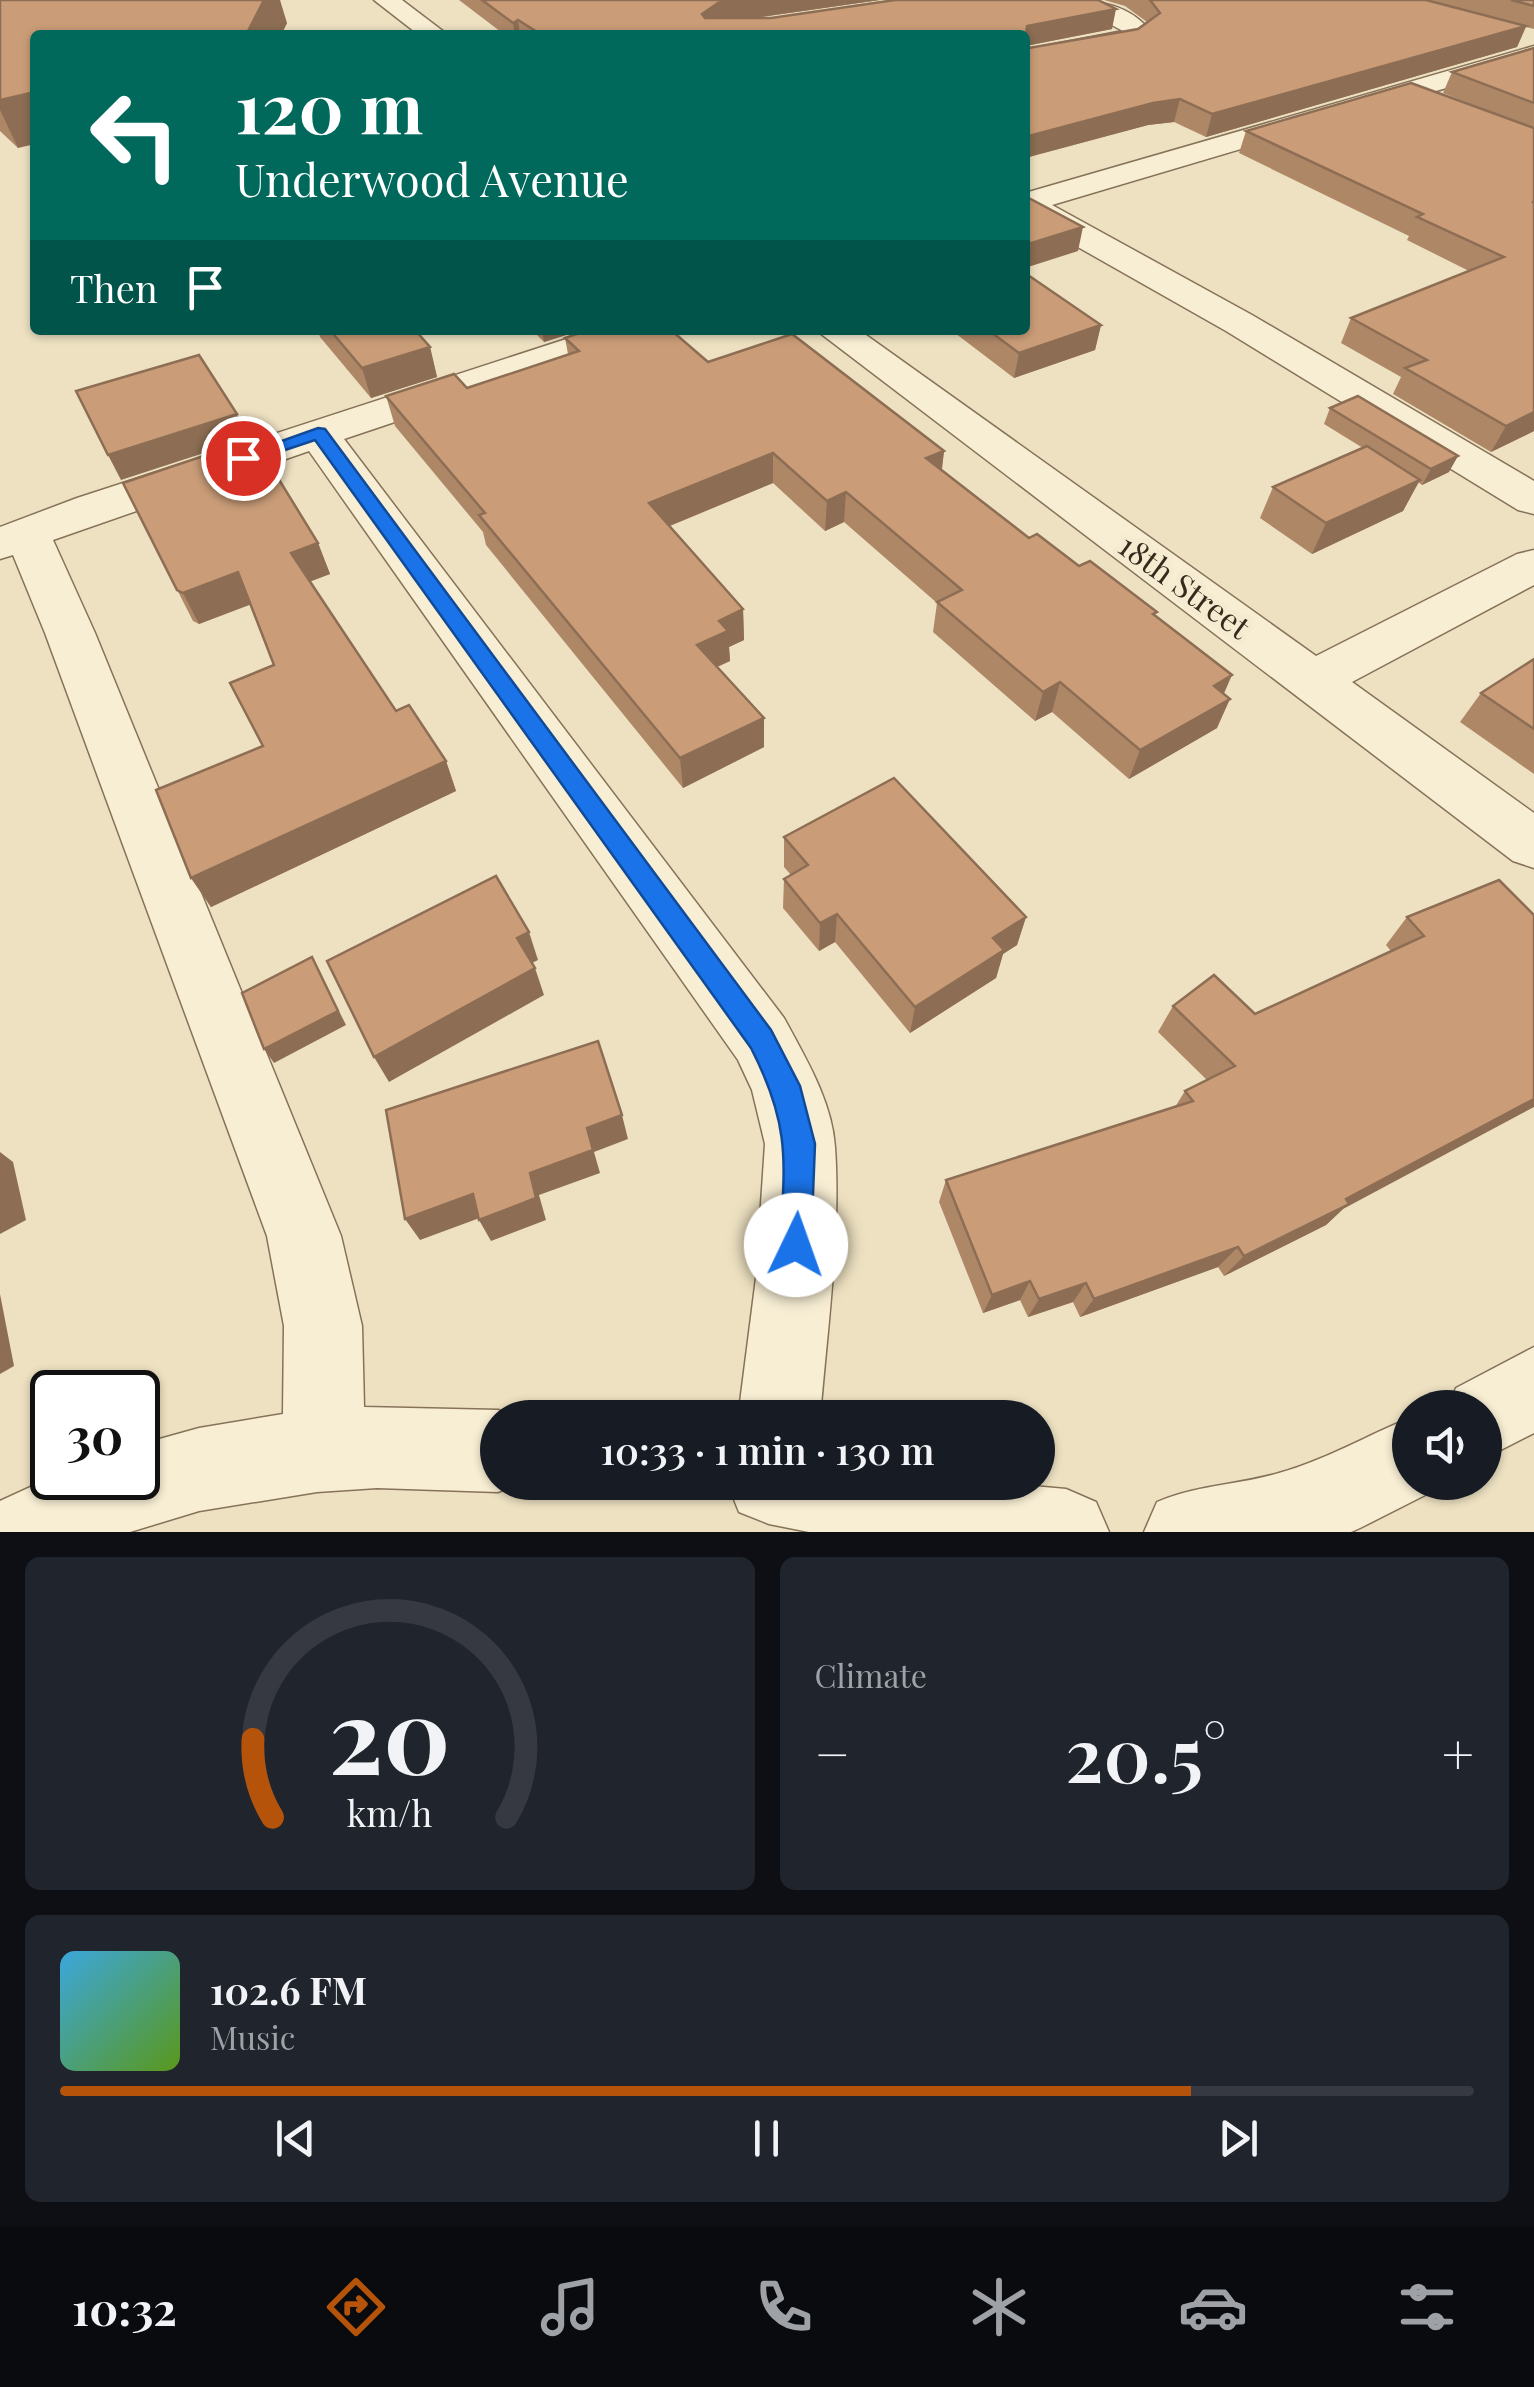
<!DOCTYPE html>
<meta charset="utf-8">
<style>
:root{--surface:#171b24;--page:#20242c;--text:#f1f3f6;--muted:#9ea1a6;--line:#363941;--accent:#b45309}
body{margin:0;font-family:"Playfair Display",serif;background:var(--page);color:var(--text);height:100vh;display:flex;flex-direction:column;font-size:38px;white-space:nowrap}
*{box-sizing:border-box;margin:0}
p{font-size:32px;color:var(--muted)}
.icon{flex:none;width:55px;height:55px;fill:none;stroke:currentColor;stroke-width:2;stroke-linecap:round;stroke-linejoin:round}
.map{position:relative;height:1532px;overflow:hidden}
.side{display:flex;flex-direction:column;gap:25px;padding:25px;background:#0d0f14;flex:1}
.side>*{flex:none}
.hud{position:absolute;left:30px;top:30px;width:1000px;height:305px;border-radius:10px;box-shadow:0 2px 8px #0004;background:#00695c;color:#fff;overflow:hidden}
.controls{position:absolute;left:1392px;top:1390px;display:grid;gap:20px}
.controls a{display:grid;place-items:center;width:110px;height:110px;border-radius:50%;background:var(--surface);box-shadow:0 2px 8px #0004;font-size:50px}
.speed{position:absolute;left:30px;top:1370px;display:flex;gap:20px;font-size:50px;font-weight:700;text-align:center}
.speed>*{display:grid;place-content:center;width:130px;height:130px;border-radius:50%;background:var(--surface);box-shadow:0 2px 8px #0004;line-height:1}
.speed .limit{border:5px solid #111;border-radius:15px;background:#fff;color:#111}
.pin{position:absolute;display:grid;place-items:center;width:85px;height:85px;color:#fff;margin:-42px;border:5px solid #fff;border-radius:50%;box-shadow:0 2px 10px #0007}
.me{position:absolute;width:110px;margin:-55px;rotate:3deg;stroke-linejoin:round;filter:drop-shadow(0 0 8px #0008)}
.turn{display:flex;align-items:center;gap:35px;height:210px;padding:0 40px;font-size:45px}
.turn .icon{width:130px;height:130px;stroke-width:2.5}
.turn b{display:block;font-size:70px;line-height:85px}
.then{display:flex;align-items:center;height:95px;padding:0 40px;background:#0003;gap:20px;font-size:38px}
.big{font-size:75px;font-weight:600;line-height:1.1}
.side .card{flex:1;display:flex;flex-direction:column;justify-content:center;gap:15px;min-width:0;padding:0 35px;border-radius:15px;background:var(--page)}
.side .dial{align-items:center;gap:0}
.dial svg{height:260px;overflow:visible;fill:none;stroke:var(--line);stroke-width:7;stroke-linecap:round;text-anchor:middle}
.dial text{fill:var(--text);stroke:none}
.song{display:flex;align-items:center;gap:30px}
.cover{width:120px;height:120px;border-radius:15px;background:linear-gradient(135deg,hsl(200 70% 55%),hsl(90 70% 35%))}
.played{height:10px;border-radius:5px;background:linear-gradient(90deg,var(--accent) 80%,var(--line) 80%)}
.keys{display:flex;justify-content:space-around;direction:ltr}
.heat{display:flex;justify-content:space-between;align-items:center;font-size:55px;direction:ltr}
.side .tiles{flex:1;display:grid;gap:25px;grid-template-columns:1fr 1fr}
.card:last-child{grid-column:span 2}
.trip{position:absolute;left:480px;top:1400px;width:575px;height:100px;border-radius:50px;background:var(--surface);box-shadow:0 2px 8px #0004;font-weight:600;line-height:100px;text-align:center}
.tab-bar{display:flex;height:160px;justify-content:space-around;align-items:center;background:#090b0e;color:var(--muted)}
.tab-bar .icon{width:70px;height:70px}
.tab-bar .on{color:var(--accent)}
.tab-bar b{font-size:45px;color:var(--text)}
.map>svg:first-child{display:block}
</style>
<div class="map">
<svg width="1534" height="1532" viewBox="0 0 1534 1532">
<rect width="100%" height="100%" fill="#ede1c1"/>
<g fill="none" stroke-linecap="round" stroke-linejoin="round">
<defs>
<g id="minor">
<polygon points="374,0 402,0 448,35 419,35"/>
<path d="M1064 0C1098 0 1130 4 1152 33L1133 46 1025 66V50L1123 31Z"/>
<polygon points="1534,46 1534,62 1052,205 1252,315 1534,481 1534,514 1518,510 1226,331 1025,217 1025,193"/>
<path d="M594 330H651L645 338 344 439 784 1018C805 1057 832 1101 835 1147 841 1233 827 1331 820 1418H738L756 1278 765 1144 752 1090 738 1060 309 451 53 540 95 633 341 1236 362 1326 364 1407 498 1410 517 1418H498V1482H522L498 1492 377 1488 317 1492 199 1511 130 1532H0V1501L52 1477 138 1478V1445L199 1428 283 1414 284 1326 267 1236 45 633 13 555 0 559V527L77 498Z"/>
<polygon points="816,330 859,330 1316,656 1517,554 1534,550 1534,585 1352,682 1534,813 1534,868 1513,861"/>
<polygon points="1534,1347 1534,1433 1485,1458 1485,1408 1448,1408 1456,1388"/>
<path d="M1410 1418V1482H1442L1439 1488 1360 1528 1351 1532H1144L1157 1502C1196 1485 1238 1485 1279 1473 1325 1460 1366 1436 1410 1418Z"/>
<polygon points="727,1482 987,1482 1066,1489 1096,1502 1109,1532 809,1532 769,1524 739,1512"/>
</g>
</defs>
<!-- minor casing -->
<use href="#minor" stroke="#867259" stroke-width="3"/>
<!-- minor -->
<use href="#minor" fill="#f8eed4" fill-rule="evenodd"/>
</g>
<!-- wall -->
<g fill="#ae8767">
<polygon points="0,0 287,23 281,35 35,35 18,148 0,131"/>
<polygon points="459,0 880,0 755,18 1112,29 1026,46 1029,48 1138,29 1147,22 1125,6 1104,0 1534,0 1534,29 1526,27 1517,47 1206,137 1174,122 1148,125 1025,158 1025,35 505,35"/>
<polygon points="1534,48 1534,431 1491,452 1393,394 1401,377 1341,343 1351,318 1469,271 1407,240 1409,236 1239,153 1246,131 1486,110 1443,93 1452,72"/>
<polygon points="1101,325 1095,350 1014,378 951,330 1025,330"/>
<polygon points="318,330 415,330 430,347 437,377 371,398 320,337"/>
<polygon points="532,330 582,330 544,342"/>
<polygon points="565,338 708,362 944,451 942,470 1029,538 1079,566 1156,617 1224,694 1217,728 1129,779 1052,712 1035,721 933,632 937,603 844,522 825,531 773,483 670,526 743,609 744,640 729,647 730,661 717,667 764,718 764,747 683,788 486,545 483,532 395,426 386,396 467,388 568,354"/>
<polygon points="1330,408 1449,472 1422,485 1418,482 1403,511 1312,554 1260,518 1273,487 1363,448 1324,424"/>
<polygon points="123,483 318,543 330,574 310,581 396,711 446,761 456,791 211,907 191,878 262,746 274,665 250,604 199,624 193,621"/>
<polygon points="1534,659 1534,774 1460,722 1481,693"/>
<polygon points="784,837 1026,917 1017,945 1003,954 996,978 910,1033 835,942 819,951 783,908 784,879 791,875 784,867"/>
<polygon points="1499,880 1343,1209 1326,1225 1224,1276 1218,1267 1080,1317 1073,1302 1028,1317 1020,1300 983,1313 939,1202 946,1180 1175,1107 1185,1091 1207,1080 1158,1032 1173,1006 1255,1014 1391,951 1386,945 1407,917"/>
</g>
<!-- shaded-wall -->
<g fill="#8d6e54">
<polygon points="264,0 280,0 287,23 281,35 246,35"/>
<polygon points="739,0 880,0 718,23 702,34 702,14 718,3"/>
<polygon points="1116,9 1112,29 1025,46 1027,26"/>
<polygon points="518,20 520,35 515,35 513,23"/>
<polygon points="1526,26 1517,47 1206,137 1212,114"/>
<polygon points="35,92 35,144 18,148 0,110 0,100"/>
<polygon points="1180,99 1174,122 1148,125 1025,158 1025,137 1153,103"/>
<polygon points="1083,227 1078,251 1025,268 1025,245"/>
<polygon points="1101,325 1095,350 1014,378 1019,353"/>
<polygon points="542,330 582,330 544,342"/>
<polygon points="430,347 437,377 371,398 362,368"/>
<polygon points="1534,412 1534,431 1491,452 1506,426"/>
<polygon points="237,414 247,439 121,480 108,455"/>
<polygon points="944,451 940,481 926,458"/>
<polygon points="773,453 773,483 652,533 649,503"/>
<polygon points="1458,456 1449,472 1422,485 1431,469"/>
<polygon points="1420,480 1403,511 1312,554 1326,523"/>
<polygon points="846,492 844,522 825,531 827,501"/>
<polygon points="318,543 330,574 304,584 291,553"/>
<polygon points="238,572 252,604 199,624 183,593"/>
<polygon points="743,609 744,640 729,647 730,661 699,675 697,645 719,621"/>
<polygon points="1232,675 1219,705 1214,686"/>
<polygon points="1060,682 1052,712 1035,721 1043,692"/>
<polygon points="1230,699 1217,728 1129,779 1140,750"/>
<polygon points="764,718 764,747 683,788 680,758"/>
<polygon points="446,761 456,791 211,907 191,878"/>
<polygon points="837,914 835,942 819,951 820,923"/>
<polygon points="1026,917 1017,945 1003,954 996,978 910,1033 915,1007 993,938"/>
<polygon points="529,932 538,960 526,966 517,938"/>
<polygon points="312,957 346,1025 274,1063 264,1049"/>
<polygon points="535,968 544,995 389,1082 374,1057"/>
<polygon points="1534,1099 1534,1107 1343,1209 1326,1225 1224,1276 1244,1256 1346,1199"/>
<polygon points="622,1115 628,1139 594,1152 600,1173 539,1195 546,1220 491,1241 479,1220 530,1173 587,1128"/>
<polygon points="0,1152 13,1162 26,1220 0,1234"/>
<polygon points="473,1194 485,1216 420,1240 405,1219"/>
<polygon points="1238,1247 1218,1267 1080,1317 1094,1299"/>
<polygon points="1030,1281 1020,1300 983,1313 992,1295"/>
<polygon points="1086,1283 1073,1302 1028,1317 1039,1299"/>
<polygon points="0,1294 14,1366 0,1374"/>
</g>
<!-- building -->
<g fill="#ca9d78" stroke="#8d6e54" stroke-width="2.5">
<polygon points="0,0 264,0 246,35 35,35 35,92 0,100"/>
<polygon points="482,0 739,0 718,3 702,14 705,18 771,18 895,0 1098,0 1116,9 1027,26 1025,41 1025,35 542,35 518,20 513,23"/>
<polygon points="1150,0 1426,0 1526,26 1212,114 1180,99 1153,103 1025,137 1025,45 1029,48 1138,29 1160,13"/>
<polygon points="1511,0 1534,0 1534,6"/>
<polygon points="1534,48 1534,103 1452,72"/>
<polygon points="1411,83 1534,128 1534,202 1532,202 1534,203 1534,412 1506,426 1405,368 1427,360 1351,318 1504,257 1417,217 1423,214 1246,131"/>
<polygon points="1025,180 1027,197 1083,227 1025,245"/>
<polygon points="1025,273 1101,325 1019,353 988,330 1025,330"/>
<polygon points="330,330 415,330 430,347 362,368"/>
<polygon points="588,330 671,330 708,362 792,334 944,451 926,458 1029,538 1037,534 1079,566 1090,561 1157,612 1153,614 1232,675 1214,686 1230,699 1140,750 1060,682 1043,692 937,602 962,590 846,492 827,501 773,453 649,503 743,609 719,621 728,631 697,645 764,718 680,758 479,515 485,513 386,396 454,374 467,388 579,351 565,338"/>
<polygon points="199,355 237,414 108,455 76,391"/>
<polygon points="1358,396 1458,456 1431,469 1330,408"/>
<polygon points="254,439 318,543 291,553 396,711 409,705 446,761 191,878 156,790 263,746 230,683 274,665 238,572 183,593 177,590 123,483"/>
<polygon points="1367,446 1420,480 1326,523 1273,487"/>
<polygon points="1534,659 1534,729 1481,693"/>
<polygon points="894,778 1026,917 993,938 1004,950 915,1007 837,914 820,923 784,879 808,865 784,837"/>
<polygon points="496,876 529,932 517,938 535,968 374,1057 327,961"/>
<polygon points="1499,880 1534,915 1534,1099 1346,1199 1349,1204 1244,1256 1238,1247 1094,1299 1086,1283 1039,1299 1030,1281 992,1295 946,1180 1193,1101 1185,1091 1235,1066 1173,1006 1214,975 1255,1014 1424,936 1407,917"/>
<polygon points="312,957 338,1011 264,1049 242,993"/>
<polygon points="598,1041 622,1115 587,1128 593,1150 530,1173 536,1198 479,1220 473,1194 405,1219 386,1110"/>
</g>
<!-- route -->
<path fill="#1a73e8" stroke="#114b97" stroke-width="2.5" d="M318 428 325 429 771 1030 800 1086 815 1144 811 1245 806 1256 796 1260 785 1256 780 1245C785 1161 791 1126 751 1048L315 440 243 464 234 458Z"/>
<g text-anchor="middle" stroke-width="10" stroke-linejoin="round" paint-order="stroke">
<!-- street labels -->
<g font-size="32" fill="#362a1d" stroke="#f4ebd0">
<text transform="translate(1184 587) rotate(36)" y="11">18th Street</text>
</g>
</g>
</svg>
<div class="controls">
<a><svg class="icon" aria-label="sound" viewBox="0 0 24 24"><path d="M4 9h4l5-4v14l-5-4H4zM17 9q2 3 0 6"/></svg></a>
</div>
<div class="speed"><div class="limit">30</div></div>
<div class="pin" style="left:243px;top:458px;background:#d93025"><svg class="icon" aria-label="arrive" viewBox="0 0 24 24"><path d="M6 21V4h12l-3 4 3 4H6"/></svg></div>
<svg class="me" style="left:796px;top:1245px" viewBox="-20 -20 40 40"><circle r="19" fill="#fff"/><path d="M0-13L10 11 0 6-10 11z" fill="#1a73e8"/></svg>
<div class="trip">10:33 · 1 min · 130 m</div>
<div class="hud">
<div class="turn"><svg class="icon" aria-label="left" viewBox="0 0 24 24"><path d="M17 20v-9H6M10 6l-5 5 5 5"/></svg><div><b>120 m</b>Underwood Avenue</div></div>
<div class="then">Then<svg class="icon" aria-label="arrive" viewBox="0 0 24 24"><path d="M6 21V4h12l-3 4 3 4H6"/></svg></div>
</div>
</div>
<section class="side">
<div class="tiles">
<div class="card dial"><svg viewBox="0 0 100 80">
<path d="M14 69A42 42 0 1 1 86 69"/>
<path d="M14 69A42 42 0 0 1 8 45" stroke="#b45309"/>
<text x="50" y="56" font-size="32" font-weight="700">20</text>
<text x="50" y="72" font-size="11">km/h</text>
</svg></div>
<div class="card"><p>Climate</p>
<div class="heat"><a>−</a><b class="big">20.5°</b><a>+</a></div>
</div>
<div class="card">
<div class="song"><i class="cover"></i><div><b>102.6 FM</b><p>Music</p></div></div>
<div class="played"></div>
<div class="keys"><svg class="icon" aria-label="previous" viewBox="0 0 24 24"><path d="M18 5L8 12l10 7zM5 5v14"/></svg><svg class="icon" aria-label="pause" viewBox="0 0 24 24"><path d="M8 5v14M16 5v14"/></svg><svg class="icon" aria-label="next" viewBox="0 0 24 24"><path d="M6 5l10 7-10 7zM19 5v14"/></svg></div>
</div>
</div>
</section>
<nav class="tab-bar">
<b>10:32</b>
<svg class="icon on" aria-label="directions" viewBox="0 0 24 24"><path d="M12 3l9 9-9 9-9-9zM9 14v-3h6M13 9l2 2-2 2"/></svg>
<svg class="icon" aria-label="music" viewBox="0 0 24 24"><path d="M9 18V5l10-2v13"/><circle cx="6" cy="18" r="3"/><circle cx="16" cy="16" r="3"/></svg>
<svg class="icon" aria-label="phone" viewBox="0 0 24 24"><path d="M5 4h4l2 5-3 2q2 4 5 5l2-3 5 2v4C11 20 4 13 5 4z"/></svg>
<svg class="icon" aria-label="climate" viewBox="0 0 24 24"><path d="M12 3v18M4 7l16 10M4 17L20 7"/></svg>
<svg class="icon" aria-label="car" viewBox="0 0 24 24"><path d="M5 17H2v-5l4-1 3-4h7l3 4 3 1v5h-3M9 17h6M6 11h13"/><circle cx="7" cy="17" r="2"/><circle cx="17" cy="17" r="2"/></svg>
<svg class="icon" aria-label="filters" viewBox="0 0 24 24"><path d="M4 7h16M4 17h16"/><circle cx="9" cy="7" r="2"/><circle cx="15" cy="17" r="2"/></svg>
</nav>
